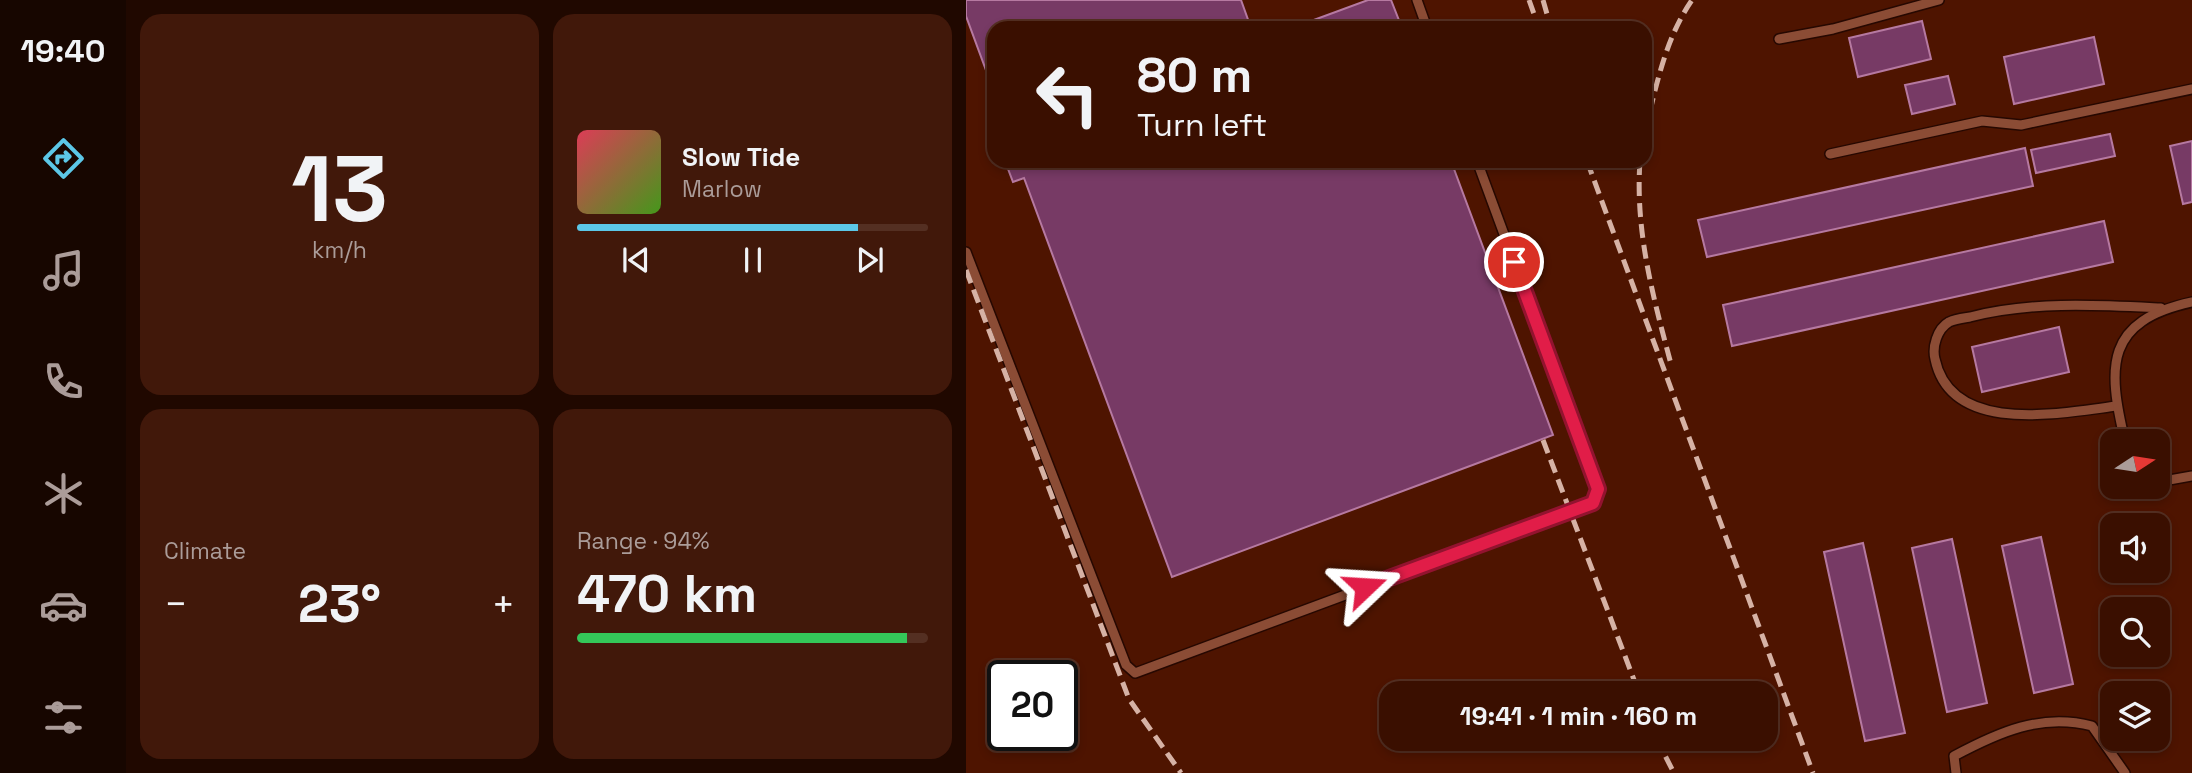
<!DOCTYPE html>
<meta charset="utf-8">
<style>
:root{--surface:#3a0f00;--page:#41180a;--text:#f1f3f6;--muted:#ab9c99;--line:#542f22;--accent:#5cc7e7}
body{margin:0;font-family:"Space Grotesk",sans-serif;background:var(--page);color:var(--text);height:100vh;display:flex;flex-direction:column;font-size:26px;white-space:nowrap}
*{box-sizing:border-box;margin:0}
p{font-size:23px;color:var(--muted)}
.icon{flex:none;width:38px;height:38px;fill:none;stroke:currentColor;stroke-width:2;stroke-linecap:round;stroke-linejoin:round}
.map{position:relative;flex:1;overflow:hidden}
.sheet{display:flex;flex-direction:column;gap:14px;padding:14px;background:#200800;width:840px}
.sheet>*{flex:none}
.top-card{position:absolute;left:21px;top:21px;width:665px;height:147px;border-radius:21px;box-shadow:0 4px 10px #0003,0 0 0 2px var(--line);background:#3a0f00;color:var(--text);overflow:hidden}
.needle{width:46px;rotate:78deg}
.controls{position:absolute;left:1134px;top:429px;display:grid;gap:14px}
.controls a{display:grid;place-items:center;width:70px;height:70px;border-radius:14px;background:var(--surface);box-shadow:0 4px 10px #0003,0 0 0 2px var(--line);font-size:35px}
.speed{position:absolute;left:21px;top:660px;display:flex;gap:14px;font-size:35px;font-weight:700;text-align:center}
.speed>*{display:grid;place-content:center;width:91px;height:91px;border-radius:50%;background:var(--surface);box-shadow:0 4px 10px #0003,0 0 0 2px var(--line);line-height:1}
.speed .limit{border:4px solid #111;border-radius:10px;background:#fff;color:#111}
.pin{position:absolute;display:grid;place-items:center;width:60px;height:60px;color:#fff;margin:-30px;border:4px solid #fff;border-radius:50%;box-shadow:0 2px 7px #0007}
.me{position:absolute;width:77px;margin:-38px;rotate:70deg;stroke-linejoin:round;filter:drop-shadow(0 0 5px #0008)}
.turn{display:flex;align-items:center;gap:24px;height:147px;padding:0 35px;font-size:32px}
.turn .icon{width:91px;height:91px;stroke-width:2.5}
.turn b{display:block;font-size:49px;line-height:60px}
.big{font-size:52px;font-weight:700;line-height:1.1}
.sheet .widget{flex:1;display:flex;flex-direction:column;justify-content:center;gap:10px;min-width:0;padding:0 24px;border-radius:21px;background:var(--page)}
.sheet .dial{align-items:center;gap:0}
.dial b{font-size:91px;line-height:1}
.song{display:flex;align-items:center;gap:21px}
.cover{width:84px;height:84px;border-radius:10px;background:linear-gradient(135deg,hsl(350 70% 55%),hsl(100 70% 35%))}
.played{height:7px;border-radius:4px;background:linear-gradient(90deg,var(--accent) 80%,var(--line) 80%)}
.keys{display:flex;justify-content:space-around;direction:ltr}
.heat{display:flex;justify-content:space-between;align-items:center;font-size:38px;direction:ltr}
.charge{height:10px;border-radius:5px;background:linear-gradient(90deg,#34c759 94%,var(--line) 0)}
.sheet .tiles{flex:1;display:grid;gap:14px;grid-template-columns:repeat(2,1fr)}
.trip{position:absolute;left:413px;top:681px;width:399px;height:70px;border-radius:21px;background:var(--surface);box-shadow:0 4px 10px #0003,0 0 0 2px var(--line);font-weight:700;line-height:70px;text-align:center}
main{display:flex;flex:1;min-height:0}
.dock{display:flex;flex-direction:column;width:126px;justify-content:space-around;align-items:center;background:#170600;color:var(--muted)}
.dock .icon{width:49px;height:49px}
.dock .current{color:var(--accent)}
.dock b{font-size:32px;color:var(--text)}
.map>svg:first-child{display:block}
</style>
<main>
<nav class="dock">
<b>19:40</b>
<svg class="icon current" aria-label="directions" viewBox="0 0 24 24"><path d="M12 3l9 9-9 9-9-9zM9 14v-3h6M13 9l2 2-2 2"/></svg>
<svg class="icon" aria-label="music" viewBox="0 0 24 24"><path d="M9 18V5l10-2v13"/><circle cx="6" cy="18" r="3"/><circle cx="16" cy="16" r="3"/></svg>
<svg class="icon" aria-label="phone" viewBox="0 0 24 24"><path d="M5 4h4l2 5-3 2q2 4 5 5l2-3 5 2v4C11 20 4 13 5 4z"/></svg>
<svg class="icon" aria-label="climate" viewBox="0 0 24 24"><path d="M12 3v18M4 7l16 10M4 17L20 7"/></svg>
<svg class="icon" aria-label="car" viewBox="0 0 24 24"><path d="M5 17H2v-5l4-1 3-4h7l3 4 3 1v5h-3M9 17h6M6 11h13"/><circle cx="7" cy="17" r="2"/><circle cx="17" cy="17" r="2"/></svg>
<svg class="icon" aria-label="filters" viewBox="0 0 24 24"><path d="M4 7h16M4 17h16"/><circle cx="9" cy="7" r="2"/><circle cx="15" cy="17" r="2"/></svg>
</nav>
<section class="sheet">
<div class="tiles">
<div class="widget dial"><b>13</b><p>km/h</p></div>
<div class="widget">
<div class="song"><i class="cover"></i><div><b>Slow Tide</b><p>Marlow</p></div></div>
<div class="played"></div>
<div class="keys"><svg class="icon" aria-label="previous" viewBox="0 0 24 24"><path d="M18 5L8 12l10 7zM5 5v14"/></svg><svg class="icon" aria-label="pause" viewBox="0 0 24 24"><path d="M8 5v14M16 5v14"/></svg><svg class="icon" aria-label="next" viewBox="0 0 24 24"><path d="M6 5l10 7-10 7zM19 5v14"/></svg></div>
</div>
<div class="widget"><p>Climate</p>
<div class="heat"><a>−</a><b class="big">23°</b><a>+</a></div>
</div>
<div class="widget"><p>Range · 94%</p><b class="big">470 km</b><div class="charge"></div></div>
</div>
</section>
<div class="map">
<svg width="1226" height="773" viewBox="0 0 1226 773">
<rect width="100%" height="100%" fill="#4e1400"/>
<!-- building -->
<g fill="#773a65" stroke="#b679a1" stroke-width="2">
<polygon points="0,0 275,0 285,28 28,28 28,92 0,16"/>
<polygon points="402,0 425,0 436,28 326,28"/>
<polygon points="956,21 965,59 892,77 883,38"/>
<polygon points="1128,37 1138,84 1048,104 1038,57"/>
<polygon points="982,76 989,104 946,114 939,85"/>
<polygon points="1144,134 1149,156 1070,173 1065,150"/>
<polygon points="1226,141 1226,202 1217,204 1204,146"/>
<polygon points="1059,148 1067,186 741,257 732,220"/>
<polygon points="39,161 485,161 587,435 206,577 58,178 47,182"/>
<polygon points="1138,221 1147,262 766,346 757,305"/>
<polygon points="1093,327 1103,372 1016,392 1006,347"/>
<polygon points="1075,537 1107,684 1068,693 1036,546"/>
<polygon points="986,539 1021,703 981,712 946,548"/>
<polygon points="897,543 939,733 899,741 858,552"/>
</g>
<g fill="none" stroke-linecap="round" stroke-linejoin="round">
<defs>
<g id="lane">
<polyline points="451,0 461,28"/>
<polyline points="813,39 867,29 973,0"/>
<polyline points="864,154 1016,121 1055,125 1226,89"/>
<polyline points="0,252 160,665 169,673 627,503 632,489 511,161"/>
<path d="M1151 406C1095 413 985 436 969 359 966 347 971 329 983 322 989 319 998 318 1004 317 1066 301 1132 305 1195 308"/>
<path d="M1159 441C1141 366 1139 321 1226 302"/>
<polyline points="1192,482 1226,476"/>
<path d="M990 773 988 756C1033 732 1075 713 1126 726L1159 773"/>
</g>
</defs>
<!-- lane casing -->
<use href="#lane" stroke="#260801" stroke-width="12"/>
<!-- lane -->
<use href="#lane" stroke="#8b4c35" stroke-width="9"/>
<!-- rail -->
<g stroke="#d6b2a5" stroke-width="5" stroke-dasharray="14 7" stroke-linecap="butt">
<polyline points="563,0 573,28"/>
<polyline points="577,0 585,28"/>
<path d="M679 132C690 87 699 39 726 0"/>
<polyline points="621,161 847,773"/>
<path d="M674 161C669 231 687 297 705 364"/>
<polyline points="0,270 163,699 215,773"/>
<polyline points="577,440 673,693"/>
<polyline points="690,738 708,773"/>
</g>
</g>
<g fill="none" stroke-linecap="round" stroke-linejoin="round">
<defs>
<polyline id="route" points="399,587 627,503 632,489 548,262"/>
</defs>
<!-- route casing -->
<use href="#route" stroke="#92132f" stroke-width="18"/>
<!-- route -->
<use href="#route" stroke="#e11d48" stroke-width="12"/>
</g>
</svg>
<div class="controls">
<a><svg class="needle" viewBox="-14 -14 28 28"><path d="M0-13l5 13h-10z" fill="#e53935"/><path d="M0 13l5-13h-10z" fill="#ab9c99"/></svg></a>
<a><svg class="icon" aria-label="sound" viewBox="0 0 24 24"><path d="M4 9h4l5-4v14l-5-4H4zM17 9q2 3 0 6"/></svg></a>
<a><svg class="icon" aria-label="search" viewBox="0 0 24 24"><circle cx="10" cy="10" r="6"/><path d="M15 15l6 6"/></svg></a>
<a><svg class="icon" aria-label="layers" viewBox="0 0 24 24"><path d="M12 4l9 5-9 5-9-5zM3 14l9 5 9-5"/></svg></a>
</div>
<div class="speed"><div class="limit">20</div></div>
<div class="pin" style="left:548px;top:262px;background:#d93025"><svg class="icon" aria-label="arrive" viewBox="0 0 24 24"><path d="M6 21V4h12l-3 4 3 4H6"/></svg></div>
<svg class="me" style="left:399px;top:587px" viewBox="-20 -20 40 40"><path d="M0-17L14 15 0 8-14 15z" fill="#e11d48" stroke="#fff" stroke-width="4"/></svg>
<div class="trip">19:41 · 1 min · 160 m</div>
<div class="top-card">
<div class="turn"><svg class="icon" aria-label="left" viewBox="0 0 24 24"><path d="M17 20v-9H6M10 6l-5 5 5 5"/></svg><div><b>80 m</b>Turn left</div></div>
</div>
</div>
</main>
